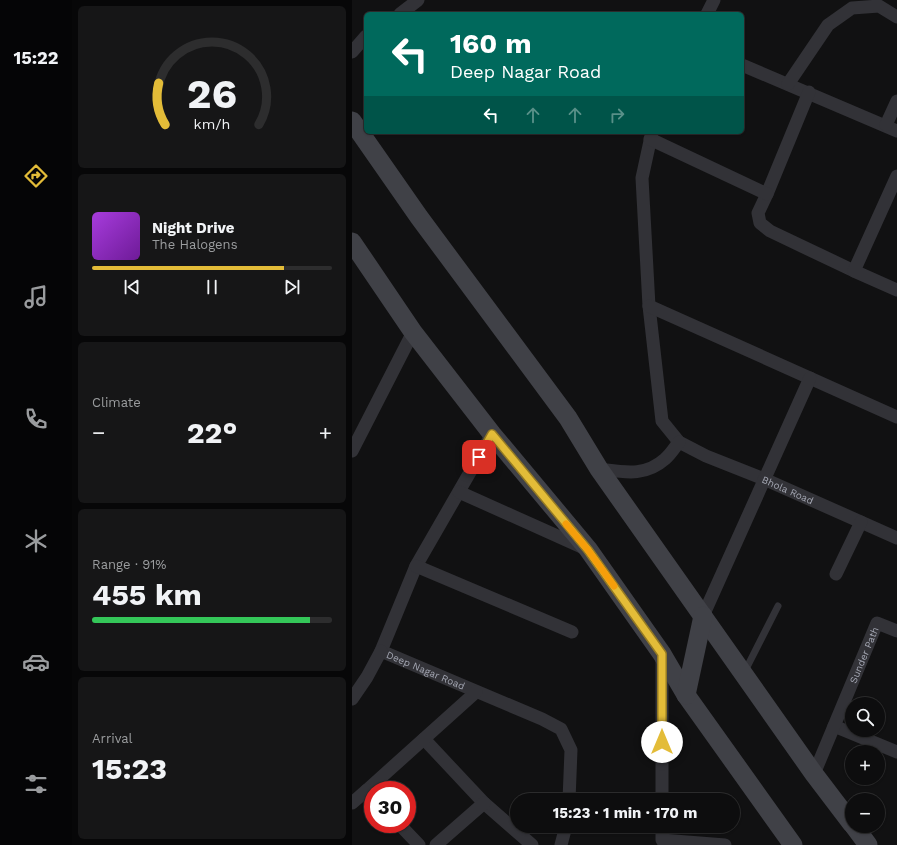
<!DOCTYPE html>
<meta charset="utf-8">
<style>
:root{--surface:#0d0d0e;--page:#161617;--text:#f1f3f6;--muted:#9a9c9e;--line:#2d2d2e;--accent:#e3bc38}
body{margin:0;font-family:"Work Sans",sans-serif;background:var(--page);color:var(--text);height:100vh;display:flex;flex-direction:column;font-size:15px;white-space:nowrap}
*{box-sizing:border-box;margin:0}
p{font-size:13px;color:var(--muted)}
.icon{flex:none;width:22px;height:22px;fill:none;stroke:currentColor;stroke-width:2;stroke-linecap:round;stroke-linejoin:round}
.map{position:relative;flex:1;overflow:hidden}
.details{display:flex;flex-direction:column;gap:6px;padding:6px;background:#070708;width:280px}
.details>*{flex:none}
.top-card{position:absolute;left:12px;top:12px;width:380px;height:122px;border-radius:6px;box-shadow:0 1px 3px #0004,0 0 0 1px var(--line);background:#00695c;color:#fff;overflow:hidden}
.tools{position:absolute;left:493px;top:697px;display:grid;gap:8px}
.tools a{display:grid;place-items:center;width:40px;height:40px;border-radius:50%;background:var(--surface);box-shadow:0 1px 3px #0004,0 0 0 1px var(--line);font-size:20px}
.speed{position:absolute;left:12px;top:781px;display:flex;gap:8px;font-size:20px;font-weight:700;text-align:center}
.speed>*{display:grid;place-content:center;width:52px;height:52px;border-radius:50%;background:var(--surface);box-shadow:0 1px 3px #0004,0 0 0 1px var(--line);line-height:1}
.speed .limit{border:6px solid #d22;background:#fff;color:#111}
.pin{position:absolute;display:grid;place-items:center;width:34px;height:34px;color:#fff;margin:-17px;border-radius:8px;box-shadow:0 2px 6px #0006}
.me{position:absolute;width:44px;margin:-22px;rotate:0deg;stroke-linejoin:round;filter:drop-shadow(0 0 3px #0008)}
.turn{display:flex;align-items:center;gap:14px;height:84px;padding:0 20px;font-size:18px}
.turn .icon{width:52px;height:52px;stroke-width:2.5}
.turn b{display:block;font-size:28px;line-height:34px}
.lanes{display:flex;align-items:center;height:38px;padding:0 20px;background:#0003;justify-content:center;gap:20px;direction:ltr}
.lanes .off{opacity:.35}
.big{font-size:30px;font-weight:700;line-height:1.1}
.details .tile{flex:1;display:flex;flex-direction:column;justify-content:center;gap:6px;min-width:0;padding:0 14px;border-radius:6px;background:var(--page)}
.details .dial{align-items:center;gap:0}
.dial svg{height:104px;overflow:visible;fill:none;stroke:var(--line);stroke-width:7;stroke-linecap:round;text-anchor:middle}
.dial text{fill:var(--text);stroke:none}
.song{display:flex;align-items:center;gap:12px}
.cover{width:48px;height:48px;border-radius:6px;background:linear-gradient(135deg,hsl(280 70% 55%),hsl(280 70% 35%))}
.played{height:4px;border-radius:2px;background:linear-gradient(90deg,var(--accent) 80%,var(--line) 80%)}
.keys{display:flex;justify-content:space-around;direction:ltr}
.heat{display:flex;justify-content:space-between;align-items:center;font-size:22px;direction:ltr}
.charge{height:6px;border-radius:3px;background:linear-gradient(90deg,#34c759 91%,var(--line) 0)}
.trip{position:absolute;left:158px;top:793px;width:230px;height:40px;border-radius:20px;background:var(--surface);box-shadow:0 1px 3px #0004,0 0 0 1px var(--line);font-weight:700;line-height:40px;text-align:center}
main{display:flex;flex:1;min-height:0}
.dock{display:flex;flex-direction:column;width:72px;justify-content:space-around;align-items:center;background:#050506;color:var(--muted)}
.dock .icon{width:28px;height:28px}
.dock .current{color:var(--accent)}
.dock b{font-size:18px;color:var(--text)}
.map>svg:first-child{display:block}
</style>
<main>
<nav class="dock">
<b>15:22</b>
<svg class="icon current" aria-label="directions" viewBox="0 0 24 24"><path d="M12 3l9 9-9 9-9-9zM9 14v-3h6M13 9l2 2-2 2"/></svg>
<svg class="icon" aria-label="music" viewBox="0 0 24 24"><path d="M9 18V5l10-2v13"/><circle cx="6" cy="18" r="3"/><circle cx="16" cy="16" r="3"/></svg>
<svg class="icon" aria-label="phone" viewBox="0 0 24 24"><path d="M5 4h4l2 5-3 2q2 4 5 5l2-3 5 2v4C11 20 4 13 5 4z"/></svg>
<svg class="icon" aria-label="climate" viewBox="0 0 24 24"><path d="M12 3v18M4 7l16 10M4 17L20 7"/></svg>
<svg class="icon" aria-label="car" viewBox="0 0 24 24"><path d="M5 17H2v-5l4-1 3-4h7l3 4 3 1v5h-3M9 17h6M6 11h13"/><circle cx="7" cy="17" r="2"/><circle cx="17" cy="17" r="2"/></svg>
<svg class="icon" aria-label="filters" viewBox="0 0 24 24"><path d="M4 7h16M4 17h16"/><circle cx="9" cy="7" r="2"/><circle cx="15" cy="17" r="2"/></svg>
</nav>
<section class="details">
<div class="tile dial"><svg viewBox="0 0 100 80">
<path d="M14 69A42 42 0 1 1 86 69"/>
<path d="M14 69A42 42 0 0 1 9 37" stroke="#e3bc38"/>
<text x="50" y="56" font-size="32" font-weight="700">26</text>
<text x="50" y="72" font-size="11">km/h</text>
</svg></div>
<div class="tile">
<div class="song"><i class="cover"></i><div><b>Night Drive</b><p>The Halogens</p></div></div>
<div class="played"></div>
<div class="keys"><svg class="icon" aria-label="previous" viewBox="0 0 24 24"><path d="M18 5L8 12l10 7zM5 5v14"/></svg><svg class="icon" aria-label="pause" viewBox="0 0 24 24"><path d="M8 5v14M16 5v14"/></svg><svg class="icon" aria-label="next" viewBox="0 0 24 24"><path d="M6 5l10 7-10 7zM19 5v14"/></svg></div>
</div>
<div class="tile"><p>Climate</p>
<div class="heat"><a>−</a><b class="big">22°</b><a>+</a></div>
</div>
<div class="tile"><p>Range · 91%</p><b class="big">455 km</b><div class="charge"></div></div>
<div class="tile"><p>Arrival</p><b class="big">15:23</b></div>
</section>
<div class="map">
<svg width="545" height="845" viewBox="0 0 545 845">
<rect width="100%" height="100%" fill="#111112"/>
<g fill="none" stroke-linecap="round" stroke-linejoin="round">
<!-- lane -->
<polyline stroke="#323237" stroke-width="7" points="392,673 426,606"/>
<!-- street -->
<g stroke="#323237" stroke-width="13">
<polyline points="48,14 66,0"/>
<polyline points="355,14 362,0"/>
<polyline points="0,52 14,36"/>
<polyline points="390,65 545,131"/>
<polyline points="436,84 476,25 500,8 527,6 545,17"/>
<polyline points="457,92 415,194 406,213 408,223 418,231 502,271"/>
<polyline points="534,125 545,101"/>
<path id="s1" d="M300 132 290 178 297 306 310 421 327 442 354 456 412 479 545 538"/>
<polyline points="298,139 415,194"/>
<polyline points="545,176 502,271 545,290"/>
<polyline points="297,306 545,417"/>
<path id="s2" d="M140 434 64 566 29 651 190 719 209 729 219 750 217 800"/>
<polyline points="0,451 61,332"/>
<path d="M247 469C272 472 293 477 313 459 319 454 323 447 327 442"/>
<polyline points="107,492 232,548"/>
<polyline points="64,566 220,632"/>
<polyline points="484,574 509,522"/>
<polyline points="351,616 458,378"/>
<polyline points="310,656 310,800"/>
<polyline points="0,699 15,677 29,651"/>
<polyline points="482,726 545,752"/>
<polyline points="72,739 132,803 180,845"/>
<path id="s3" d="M462 774 525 623 545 631"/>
<polyline points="21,796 15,790 124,692"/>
<polyline points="0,803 15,790"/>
<polyline points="47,824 67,845"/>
<polyline points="310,826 310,840 373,845"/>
<polyline points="84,845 132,803"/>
<polyline points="209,845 214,826"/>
</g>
<!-- secondary -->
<g stroke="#404147" stroke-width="19">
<polyline points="0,121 67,217 216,418 247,469 462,774 500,824"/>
<polyline points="0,242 61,332 140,434 236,549 310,654 334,695 441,845"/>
<polyline points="334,695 351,616"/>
<polyline points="502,826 516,845"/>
</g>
</g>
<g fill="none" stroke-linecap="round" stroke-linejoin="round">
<defs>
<polyline id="route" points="127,457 140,434 236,550 310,654 310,742"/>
</defs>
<!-- route casing -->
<use href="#route" stroke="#947a24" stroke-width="10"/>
<!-- route -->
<use href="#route" stroke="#e3bc38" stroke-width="7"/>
<!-- slow -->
<polyline stroke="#f59e0b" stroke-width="7" points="214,524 236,550 262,586"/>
</g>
<g text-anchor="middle" stroke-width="4" stroke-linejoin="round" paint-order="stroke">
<!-- street labels -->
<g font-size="10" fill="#a3a6b2" stroke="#0c0c0d">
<text dy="4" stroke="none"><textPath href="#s1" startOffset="437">Bhola Road</textPath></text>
<text dy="4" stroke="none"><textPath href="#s3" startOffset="129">Sunder Path</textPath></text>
<text dy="4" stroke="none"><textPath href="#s2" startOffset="293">Deep Nagar Road</textPath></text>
</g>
</g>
</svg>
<div class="tools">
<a><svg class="icon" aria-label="search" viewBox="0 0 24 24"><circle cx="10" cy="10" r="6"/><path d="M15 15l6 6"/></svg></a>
<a>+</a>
<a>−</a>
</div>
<div class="speed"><div class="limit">30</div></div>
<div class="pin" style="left:127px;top:457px;background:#d93025"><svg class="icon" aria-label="arrive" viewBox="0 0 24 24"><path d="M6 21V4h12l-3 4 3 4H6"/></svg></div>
<svg class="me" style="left:310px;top:742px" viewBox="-20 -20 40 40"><circle r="19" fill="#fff"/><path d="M0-13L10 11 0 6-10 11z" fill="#e3bc38"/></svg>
<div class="trip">15:23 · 1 min · 170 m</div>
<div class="top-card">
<div class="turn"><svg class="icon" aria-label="left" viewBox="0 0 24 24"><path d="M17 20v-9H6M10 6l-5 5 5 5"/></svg><div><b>160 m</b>Deep Nagar Road</div></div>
<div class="lanes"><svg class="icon" aria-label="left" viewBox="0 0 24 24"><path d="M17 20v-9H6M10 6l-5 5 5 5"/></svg><svg class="icon off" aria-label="ahead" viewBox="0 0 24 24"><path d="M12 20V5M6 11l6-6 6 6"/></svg><svg class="icon off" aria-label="ahead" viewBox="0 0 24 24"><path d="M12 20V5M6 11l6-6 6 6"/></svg><svg class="icon off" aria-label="right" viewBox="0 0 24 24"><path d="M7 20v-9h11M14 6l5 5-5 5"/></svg></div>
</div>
</div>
</main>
